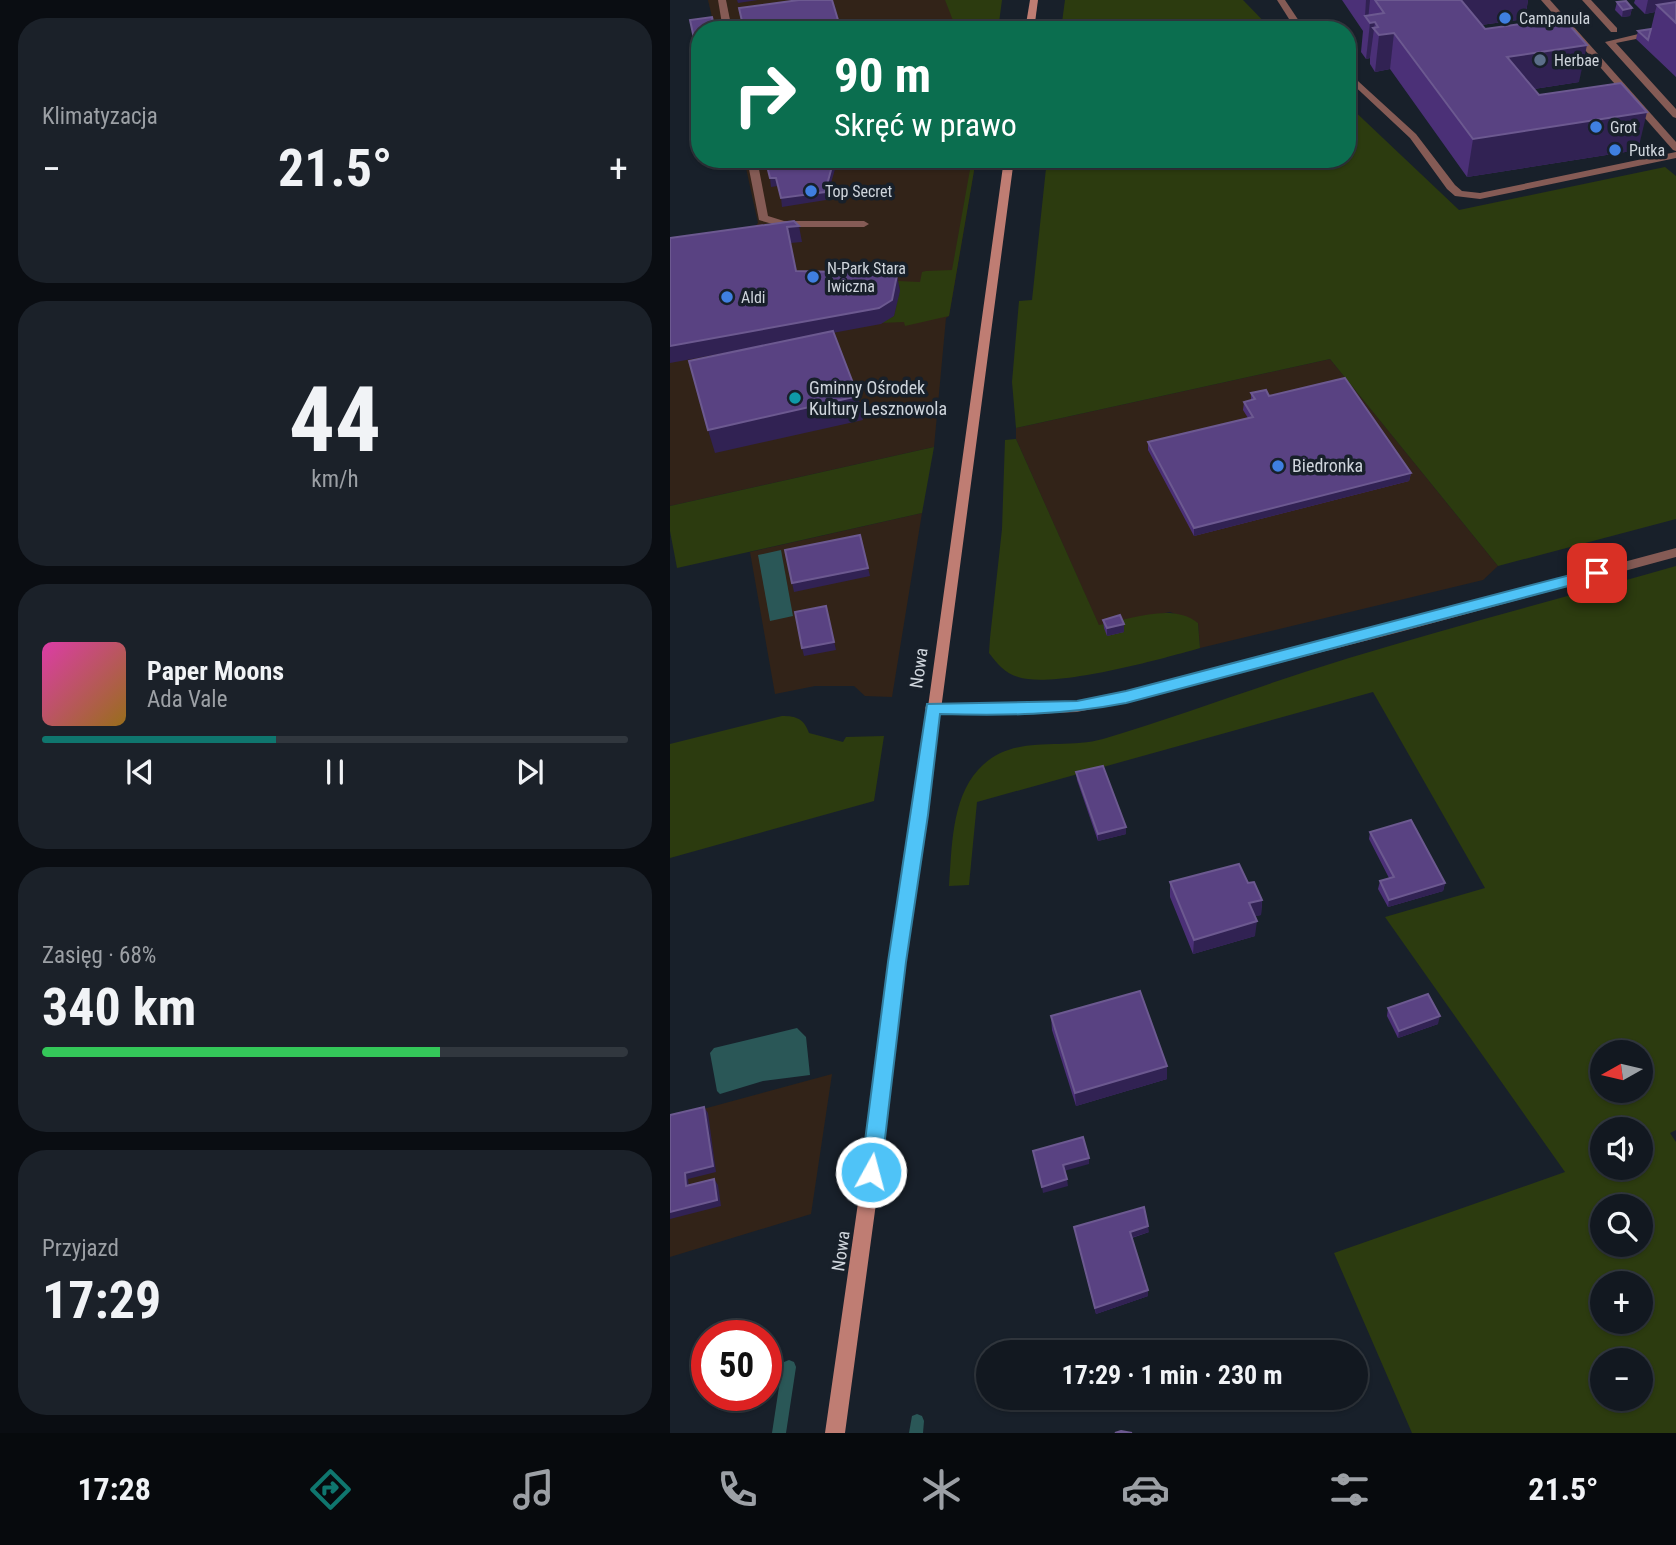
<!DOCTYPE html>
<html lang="pl">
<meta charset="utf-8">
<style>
:root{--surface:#121820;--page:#1b2129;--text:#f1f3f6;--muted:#9ca0a5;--line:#31373e;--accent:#0f766e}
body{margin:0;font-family:"Roboto Condensed",sans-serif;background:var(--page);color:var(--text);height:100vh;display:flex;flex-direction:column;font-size:26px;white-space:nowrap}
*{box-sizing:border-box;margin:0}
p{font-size:23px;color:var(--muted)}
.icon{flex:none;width:38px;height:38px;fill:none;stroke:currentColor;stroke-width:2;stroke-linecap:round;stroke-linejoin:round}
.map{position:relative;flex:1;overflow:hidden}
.side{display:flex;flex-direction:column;gap:18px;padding:18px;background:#0a0d12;width:670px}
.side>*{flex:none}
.hud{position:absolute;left:21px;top:21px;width:665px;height:147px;border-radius:28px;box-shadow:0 2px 5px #0004,0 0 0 2px var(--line);background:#0b6e4f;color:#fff;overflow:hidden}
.needle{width:46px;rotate:262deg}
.controls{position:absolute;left:920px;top:1040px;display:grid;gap:14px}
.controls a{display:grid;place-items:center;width:63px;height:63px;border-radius:50%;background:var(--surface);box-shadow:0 2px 5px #0004,0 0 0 2px var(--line);font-size:35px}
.speed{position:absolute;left:21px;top:1320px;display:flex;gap:14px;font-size:35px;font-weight:700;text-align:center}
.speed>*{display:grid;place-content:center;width:91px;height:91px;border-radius:50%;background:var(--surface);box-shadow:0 2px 5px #0004,0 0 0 2px var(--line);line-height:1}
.speed .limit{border:10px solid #d22;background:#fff;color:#111}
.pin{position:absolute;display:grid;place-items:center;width:60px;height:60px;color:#fff;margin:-30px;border-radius:14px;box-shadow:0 4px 10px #0006}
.me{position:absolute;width:77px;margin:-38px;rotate:7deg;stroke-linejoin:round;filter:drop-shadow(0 0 5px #0008)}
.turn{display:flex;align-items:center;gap:24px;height:147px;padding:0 28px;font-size:32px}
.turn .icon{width:91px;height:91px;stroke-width:2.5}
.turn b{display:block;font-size:49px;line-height:60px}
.big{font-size:52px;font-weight:700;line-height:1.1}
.side .widget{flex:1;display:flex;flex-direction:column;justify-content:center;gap:10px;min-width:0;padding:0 24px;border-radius:28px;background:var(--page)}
.side .dial{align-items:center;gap:0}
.dial b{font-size:91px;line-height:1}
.song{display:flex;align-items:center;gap:21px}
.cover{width:84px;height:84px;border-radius:10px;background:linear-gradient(135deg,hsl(320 70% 55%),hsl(40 70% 35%))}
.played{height:7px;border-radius:4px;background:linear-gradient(90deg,var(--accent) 40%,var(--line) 40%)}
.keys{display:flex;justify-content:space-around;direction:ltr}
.heat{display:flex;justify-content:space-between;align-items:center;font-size:38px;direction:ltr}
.charge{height:10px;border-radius:5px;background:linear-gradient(90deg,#34c759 68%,var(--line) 0)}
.trip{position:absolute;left:306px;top:1340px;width:392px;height:70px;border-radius:35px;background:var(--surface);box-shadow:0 2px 5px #0004,0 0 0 2px var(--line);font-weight:700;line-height:70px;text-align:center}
.tabs{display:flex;height:112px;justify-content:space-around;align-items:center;background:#070a0d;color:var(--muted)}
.tabs .icon{width:49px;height:49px}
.tabs .selected{color:var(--accent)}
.tabs b{font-size:32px;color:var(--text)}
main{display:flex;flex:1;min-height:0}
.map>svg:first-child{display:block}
</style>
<main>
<section class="side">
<div class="widget"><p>Klimatyzacja</p>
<div class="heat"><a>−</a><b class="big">21.5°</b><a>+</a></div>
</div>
<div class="widget dial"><b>44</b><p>km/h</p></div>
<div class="widget">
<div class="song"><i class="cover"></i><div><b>Paper Moons</b><p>Ada Vale</p></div></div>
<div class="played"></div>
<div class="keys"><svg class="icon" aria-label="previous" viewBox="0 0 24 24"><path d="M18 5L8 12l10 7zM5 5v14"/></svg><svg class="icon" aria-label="pause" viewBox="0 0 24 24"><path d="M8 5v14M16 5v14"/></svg><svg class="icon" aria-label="next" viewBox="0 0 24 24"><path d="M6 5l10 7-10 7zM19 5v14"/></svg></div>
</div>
<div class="widget"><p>Zasięg · 68%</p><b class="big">340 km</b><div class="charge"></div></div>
<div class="widget"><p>Przyjazd</p><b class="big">17:29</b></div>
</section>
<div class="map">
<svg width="1006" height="1433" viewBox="0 0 1006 1433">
<rect width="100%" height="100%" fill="#18202a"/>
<!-- commercial -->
<g fill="#322318">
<polygon points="38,0 306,0 318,30 45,30"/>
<polygon points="74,159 306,159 279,316 276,318 264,447 0,506 0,239 85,226 88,223"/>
<polygon points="660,359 828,566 813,580 530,648 528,623 500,612 429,626 346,439 346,428"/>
<polygon points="252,513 222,697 195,696 184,686 145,686 105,694 80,552"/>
<polygon points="162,1074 141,1214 0,1257 0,1118"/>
</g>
<!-- green -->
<g fill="#2c3b0f" fill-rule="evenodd">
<polygon points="275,0 332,0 328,30 277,30 275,25 284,23"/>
<polygon points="395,0 573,0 602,30 391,30"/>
<polygon points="677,104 789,210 995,167 1006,176 1006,519 828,566 660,359 346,428 342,382 349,301 362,300 377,159 677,159"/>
<polygon points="227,159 306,159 279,316 235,326 234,322 210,323 224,316 230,289 228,281 250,282 252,272 256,271 282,270 301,164 238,163"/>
<path d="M346 439 429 625C459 620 502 602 528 623L530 648C492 659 383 689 348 677 334 673 327 663 319 653L320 638 332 529 335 440Z"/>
<polygon points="264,447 252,513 7,568 0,531 0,506"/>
<path d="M1006 566V1130L1000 1133 1006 1142V1433H742L664 1253 895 1172 715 917 815 888 703 692 307 802 299 885 279 886C282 849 281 800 308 770 342 732 390 751 433 739 516 714 597 683 679 658 787 625 897 597 1006 566ZM933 1052H971V1090H933ZM933 1129H971V1167H933ZM933 1206H971V1244H933ZM933 1283H971V1321H933ZM933 1360H971V1398H933Z"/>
<path d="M112 716C127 716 134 719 139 733L173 742 176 737 214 736 204 801 0 858V744Z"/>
</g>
<!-- water -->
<g fill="#2a5757">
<polygon points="111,550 123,616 100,621 88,555"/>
<polygon points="127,1028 136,1037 140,1075 93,1081 50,1094 47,1091 40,1053 44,1048"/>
</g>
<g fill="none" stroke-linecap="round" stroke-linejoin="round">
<!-- stream -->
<g fill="#2a5757" fill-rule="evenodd">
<polygon points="119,1360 124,1362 126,1367 116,1433 102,1433 112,1367 114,1362"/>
<polygon points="247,1414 252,1416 254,1421 253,1433 239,1433 242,1416"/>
</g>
<!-- service -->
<g fill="#855b55" fill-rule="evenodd">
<polygon points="48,0 56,0 62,30 53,30"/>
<polygon points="607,0 615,0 635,30 626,30"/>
<polygon points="677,71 746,134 785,185 792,191 810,193 1006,152 1006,158 810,199 785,196 777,189 740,138 677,79"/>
<polygon points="77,159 87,159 98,216 114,221 194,221 199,224 194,227 113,227 89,220"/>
</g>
<!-- minor -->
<g fill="#855b55" fill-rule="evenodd">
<polygon points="871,0 880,0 1006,142 1006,151 1003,150"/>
<polygon points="912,0 921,0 947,28 947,32 941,32"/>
<polygon points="1006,25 1006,31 946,43 1006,109 1006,118 1003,117 935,42"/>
<polygon points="1006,548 1006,557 726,633 456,702 407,712 341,715 262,713 257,712 255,708 257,704 262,703 341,705 407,702 456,692 726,623"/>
</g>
<!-- secondary -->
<g fill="#bf7d73" fill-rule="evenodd">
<polygon points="360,0 368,0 364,30 355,30"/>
<polygon points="334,159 344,159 257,815 235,962 207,1196 175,1433 155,1433 189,1196 219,962 243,815"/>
</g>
</g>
<!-- wall -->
<g fill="#4b3077">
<polygon points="672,0 858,0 855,19 811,25 815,29 909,82 864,89 869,95 968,150 797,177 720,69 705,72 700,64 700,58 696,59 691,52 693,31"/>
<polygon points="965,0 1006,0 1006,77 966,39 968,31 981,29 985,12 975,14 964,3"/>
<polygon points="947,2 962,8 960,16 952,17 945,10"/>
<polygon points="581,393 599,396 741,473 739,481 524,536 478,450 478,442 578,418 573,410 574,402 581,400"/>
<polygon points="433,620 454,632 437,636 434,628"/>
<polygon points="406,772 456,827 456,834 428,841 407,780"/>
<polygon points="700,832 775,883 773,891 718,907 708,889 710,881 719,878 699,839"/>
<polygon points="500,882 578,883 592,900 591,915 584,916 585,936 523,954 500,897"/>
<polygon points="718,1008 768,1024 728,1038 717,1016"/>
<polygon points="381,1016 497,1066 497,1079 406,1106 382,1030"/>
<polygon points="404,1227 479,1232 462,1238 478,1290 478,1296 426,1314"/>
</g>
<!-- shaded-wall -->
<g fill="#312253">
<polygon points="67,0 88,0 68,3"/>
<polygon points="696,0 700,0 698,20 695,16"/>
<polygon points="785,0 858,0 855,19 781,29"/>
<polygon points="978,0 1006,0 1006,9 987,5 985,12 975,14"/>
<polygon points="962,8 960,16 952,17 953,10"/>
<polygon points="705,22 700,58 696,59 700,23"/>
<polygon points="724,33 720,69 705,72 709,35"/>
<polygon points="917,45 909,82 831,94 837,57"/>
<polygon points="977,112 968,150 797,177 803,139"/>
<polygon points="164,159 168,159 156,200 112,207 111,198"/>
<polygon points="100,178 106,178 108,186 101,187"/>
<polygon points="129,226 132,242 120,243 117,227"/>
<polygon points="227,275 230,291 224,316 211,324 0,363 0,346"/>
<polygon points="188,396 193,420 45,453 38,430"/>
<polygon points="741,473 739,481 524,536 524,528"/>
<polygon points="198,568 200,576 124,592 122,583"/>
<polygon points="156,606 166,650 134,656 132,648"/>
<polygon points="454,624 454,632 437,636 437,628"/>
<polygon points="456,827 456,834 428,841 428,834"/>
<polygon points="775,883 773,891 718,907 719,900"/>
<polygon points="592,900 591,915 578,918 579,903"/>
<polygon points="587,921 585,936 523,954 524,940"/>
<polygon points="770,1016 768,1024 728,1038 729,1031"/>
<polygon points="497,1066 497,1079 406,1106 405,1093"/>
<polygon points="34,1107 38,1113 46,1172 18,1179 20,1193 16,1186 15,1173"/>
<polygon points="419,1158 419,1164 394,1171 393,1165"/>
<polygon points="44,1179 48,1185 51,1206 0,1219 0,1212"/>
<polygon points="397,1179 398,1186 373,1193 372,1187"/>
<polygon points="478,1226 479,1232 460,1238 460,1232"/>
<polygon points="478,1290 478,1296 426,1314 425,1308"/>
</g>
<!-- building -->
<g fill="#594282" stroke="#6c5990" stroke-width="2">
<polygon points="129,0 162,0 171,30 74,30 69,8"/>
<polygon points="705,0 791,0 815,29 893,18 917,45 837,57 869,95 951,83 977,112 803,139 724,33 709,35 703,28 708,27 705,22 700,23 695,16 714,13"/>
<polygon points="956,1 962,8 953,10 947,2"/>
<polygon points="1006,2 1006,23 987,5"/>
<polygon points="42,17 45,30 30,30 30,66 20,20"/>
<polygon points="981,29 978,40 968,31"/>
<polygon points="102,159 164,159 155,192 111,198 106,178 100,178 96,162 103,162"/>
<polygon points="124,221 129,226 117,227 126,271 214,273 216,265 224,267 227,275 222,300 209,308 0,346 0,238"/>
<polygon points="163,331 188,396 38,430 19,361"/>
<polygon points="675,378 741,473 524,528 478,442 583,417 574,402 585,399 581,393 596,390 599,396"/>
<polygon points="190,535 198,568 122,583 115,550"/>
<polygon points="156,606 164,642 132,648 125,612"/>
<polygon points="450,615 454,624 437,628 433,620"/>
<polygon points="433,766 456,827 428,834 406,772"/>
<polygon points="741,820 775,883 719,900 710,881 724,877 700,832"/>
<polygon points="569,864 578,883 584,882 592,900 579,903 587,921 524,940 500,882"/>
<polygon points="470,991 497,1066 405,1093 381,1016"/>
<polygon points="758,994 770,1016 729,1031 718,1008"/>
<polygon points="34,1107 43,1166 15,1173 16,1186 44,1179 47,1200 0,1212 0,1115"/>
<polygon points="413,1137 419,1158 393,1165 397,1179 372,1187 363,1151"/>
<polygon points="474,1207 478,1226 460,1232 478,1290 425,1308 404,1227"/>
<polygon points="451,1431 462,1433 445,1433"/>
</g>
<!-- route -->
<path fill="#4fc3f7" stroke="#337fa1" stroke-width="2" d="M927 568 935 573 932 577 456 703C394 715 333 716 270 714L258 815 236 962 211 1172 208 1179 201 1182 194 1179 191 1172 218 962 257 704 407 701 456 691Z"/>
<!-- markers -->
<g fill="#3f7fe0" stroke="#18202a" stroke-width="2.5">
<circle cx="835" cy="18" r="7"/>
<circle cx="926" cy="127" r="7"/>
<circle cx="945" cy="150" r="7"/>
<circle cx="141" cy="191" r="7"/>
<circle cx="143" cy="277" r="7"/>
<circle cx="57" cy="297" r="7"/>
<circle cx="608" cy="466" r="7"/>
</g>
<circle fill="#5c6f8a" stroke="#18202a" stroke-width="2.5" cx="870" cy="60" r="7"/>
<circle fill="#0f9aa8" stroke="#18202a" stroke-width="2.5" cx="125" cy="398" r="7"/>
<g text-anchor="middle" stroke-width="7" stroke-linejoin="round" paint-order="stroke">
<!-- far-poi labels -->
<g font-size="16" fill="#cfd5dc" stroke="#18202a" text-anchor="start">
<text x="849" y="24">Campanula</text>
<text x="884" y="66">Herbae</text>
<text x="940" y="133">Grot</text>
<text x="959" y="156">Putka</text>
<text x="155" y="197">Top Secret</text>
<text x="157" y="274">N-Park Stara<tspan x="157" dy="18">Iwiczna</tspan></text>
<text x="71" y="303">Aldi</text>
</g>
<!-- poi labels -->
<g font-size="18" fill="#cfd5dc" stroke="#18202a" text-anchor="start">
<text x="139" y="394">Gminny Ośrodek<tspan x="139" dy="21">Kultury Lesznowola</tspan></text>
<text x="622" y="472">Biedronka</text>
</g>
<!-- street labels -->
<g font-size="18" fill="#cfd5dc" stroke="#18202a">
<text transform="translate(249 668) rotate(-82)" y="6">Nowa</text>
<text transform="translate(171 1251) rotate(-82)" y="6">Nowa</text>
</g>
</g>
</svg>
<div class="controls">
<a><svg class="needle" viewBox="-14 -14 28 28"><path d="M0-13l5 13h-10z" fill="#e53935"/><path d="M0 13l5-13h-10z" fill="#9ca0a5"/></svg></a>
<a><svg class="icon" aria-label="sound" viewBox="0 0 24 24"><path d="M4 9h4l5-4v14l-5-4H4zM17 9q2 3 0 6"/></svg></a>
<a><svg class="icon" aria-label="search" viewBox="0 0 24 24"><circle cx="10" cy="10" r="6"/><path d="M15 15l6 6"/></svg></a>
<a>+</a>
<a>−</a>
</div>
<div class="speed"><div class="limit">50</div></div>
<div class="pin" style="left:927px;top:573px;background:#d93025"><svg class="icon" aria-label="arrive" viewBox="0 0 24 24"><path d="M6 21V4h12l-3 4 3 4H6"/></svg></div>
<svg class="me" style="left:201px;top:1172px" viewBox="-20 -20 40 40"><circle r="17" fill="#4fc3f7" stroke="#fff" stroke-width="3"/><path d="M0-11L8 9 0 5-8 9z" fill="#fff"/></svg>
<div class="trip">17:29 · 1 min · 230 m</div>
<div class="hud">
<div class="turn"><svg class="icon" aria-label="right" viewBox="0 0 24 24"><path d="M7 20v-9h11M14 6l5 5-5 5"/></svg><div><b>90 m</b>Skręć w prawo</div></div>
</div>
</div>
</main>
<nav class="tabs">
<b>17:28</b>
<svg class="icon selected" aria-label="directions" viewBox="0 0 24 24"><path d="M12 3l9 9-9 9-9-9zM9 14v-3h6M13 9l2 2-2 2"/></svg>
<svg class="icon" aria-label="music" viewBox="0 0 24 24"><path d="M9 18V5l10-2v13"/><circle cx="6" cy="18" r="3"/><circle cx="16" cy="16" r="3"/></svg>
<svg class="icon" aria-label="phone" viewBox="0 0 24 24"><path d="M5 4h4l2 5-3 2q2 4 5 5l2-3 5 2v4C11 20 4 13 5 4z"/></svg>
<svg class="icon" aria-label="climate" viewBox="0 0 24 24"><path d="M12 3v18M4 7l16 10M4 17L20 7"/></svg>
<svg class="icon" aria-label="car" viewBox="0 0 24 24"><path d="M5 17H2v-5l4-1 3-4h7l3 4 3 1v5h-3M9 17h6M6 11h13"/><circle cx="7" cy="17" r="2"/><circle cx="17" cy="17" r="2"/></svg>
<svg class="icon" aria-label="filters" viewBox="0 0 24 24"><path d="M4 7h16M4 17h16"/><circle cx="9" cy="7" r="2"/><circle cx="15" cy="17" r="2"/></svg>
<b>21.5°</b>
</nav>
